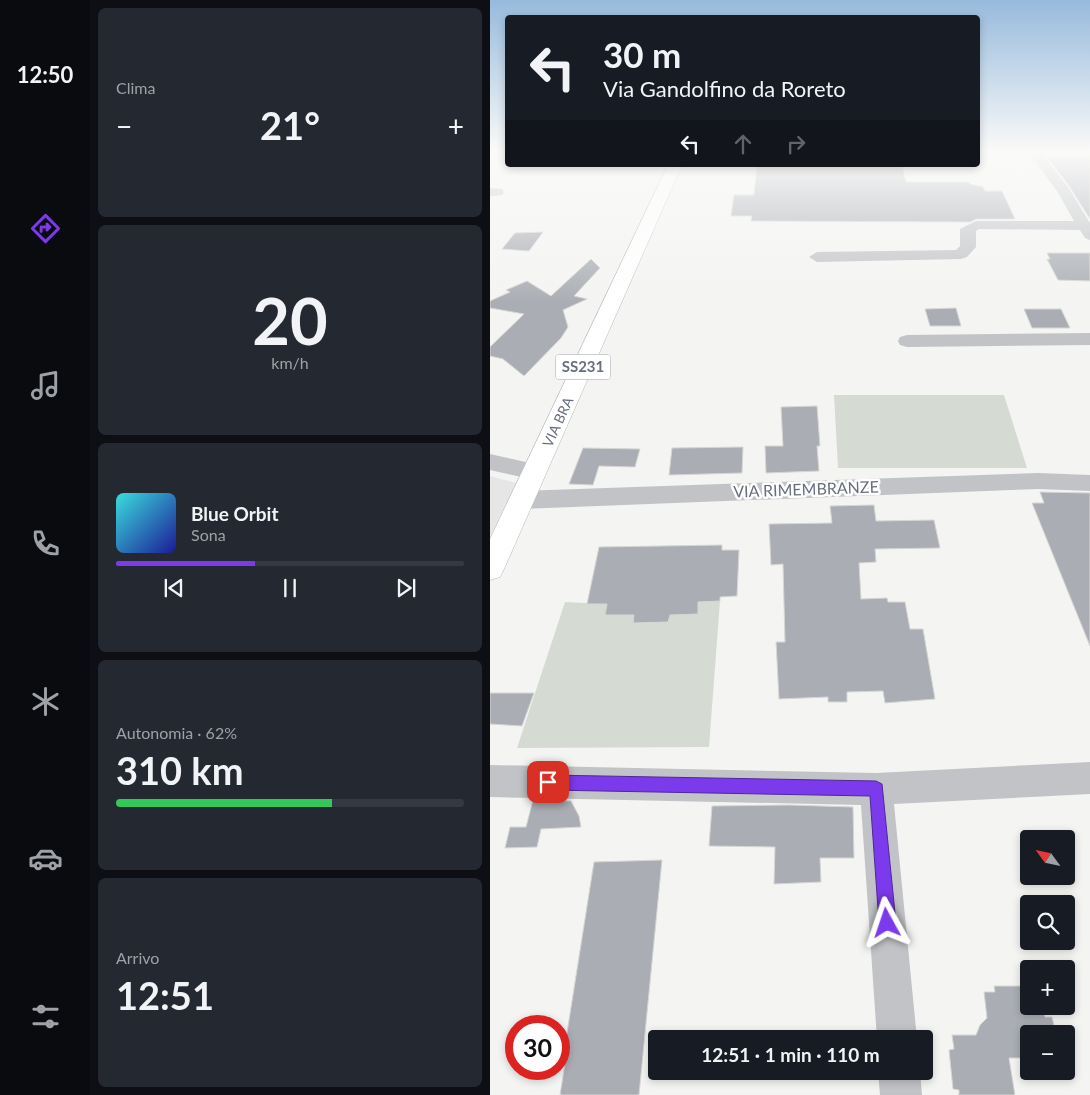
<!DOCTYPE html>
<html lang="it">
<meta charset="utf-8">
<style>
:root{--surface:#171b24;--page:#242831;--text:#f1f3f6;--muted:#9ea1a6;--line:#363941;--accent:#7c3aed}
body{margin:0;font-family:Lato,sans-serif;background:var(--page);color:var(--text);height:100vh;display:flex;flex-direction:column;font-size:19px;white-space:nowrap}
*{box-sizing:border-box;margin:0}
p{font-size:16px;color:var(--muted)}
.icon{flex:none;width:28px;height:28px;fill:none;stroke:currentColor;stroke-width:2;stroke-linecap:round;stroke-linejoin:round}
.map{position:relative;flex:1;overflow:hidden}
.sheet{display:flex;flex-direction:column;gap:8px;padding:8px;background:#0d0f14;width:400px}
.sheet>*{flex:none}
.banner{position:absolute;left:15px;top:15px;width:475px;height:152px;border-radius:5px;box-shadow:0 2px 8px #0003;background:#171b24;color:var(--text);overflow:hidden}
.needle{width:32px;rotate:303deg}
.controls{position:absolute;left:530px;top:830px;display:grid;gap:10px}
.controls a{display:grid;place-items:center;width:55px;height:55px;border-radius:5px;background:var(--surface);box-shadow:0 2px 8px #0003;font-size:25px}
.speed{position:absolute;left:15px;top:1015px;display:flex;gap:10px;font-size:25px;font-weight:700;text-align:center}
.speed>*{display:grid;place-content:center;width:65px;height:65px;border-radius:50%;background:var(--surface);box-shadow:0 2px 8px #0003;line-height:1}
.speed .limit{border:8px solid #d22;background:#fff;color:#111}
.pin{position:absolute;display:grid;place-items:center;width:42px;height:42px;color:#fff;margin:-21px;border-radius:10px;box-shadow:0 2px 8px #0006}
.me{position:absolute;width:55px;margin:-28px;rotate:355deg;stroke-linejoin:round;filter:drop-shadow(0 0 4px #0008)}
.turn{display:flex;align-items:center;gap:18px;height:105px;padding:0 15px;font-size:22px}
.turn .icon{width:65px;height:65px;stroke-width:2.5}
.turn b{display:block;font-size:35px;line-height:42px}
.lanes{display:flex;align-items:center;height:48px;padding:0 15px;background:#0003;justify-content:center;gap:25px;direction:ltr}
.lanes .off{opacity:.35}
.big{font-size:38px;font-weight:700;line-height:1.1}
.sheet .widget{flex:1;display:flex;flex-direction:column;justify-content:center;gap:8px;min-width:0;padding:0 18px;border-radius:8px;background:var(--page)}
.sheet .dial{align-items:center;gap:0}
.dial b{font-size:65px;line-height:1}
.song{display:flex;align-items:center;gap:15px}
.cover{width:60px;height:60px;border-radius:8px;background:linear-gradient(135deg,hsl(180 70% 55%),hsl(240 70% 35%))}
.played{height:5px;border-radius:2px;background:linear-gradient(90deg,var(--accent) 40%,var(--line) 40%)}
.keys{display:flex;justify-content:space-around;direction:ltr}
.heat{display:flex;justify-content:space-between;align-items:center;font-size:28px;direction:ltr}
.charge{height:8px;border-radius:4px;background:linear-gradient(90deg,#34c759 62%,var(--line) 0)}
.trip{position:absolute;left:158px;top:1030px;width:285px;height:50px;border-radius:5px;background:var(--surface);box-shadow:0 2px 8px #0003;font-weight:700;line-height:50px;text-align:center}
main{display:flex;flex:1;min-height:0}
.menu{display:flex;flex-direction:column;width:90px;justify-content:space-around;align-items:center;background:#090b0e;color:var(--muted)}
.menu .icon{width:35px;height:35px}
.menu .current{color:var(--accent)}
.menu b{font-size:22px;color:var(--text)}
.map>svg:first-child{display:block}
</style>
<main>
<nav class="menu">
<b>12:50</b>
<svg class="icon current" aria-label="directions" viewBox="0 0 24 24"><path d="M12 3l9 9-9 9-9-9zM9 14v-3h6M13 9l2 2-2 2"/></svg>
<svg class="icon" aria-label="music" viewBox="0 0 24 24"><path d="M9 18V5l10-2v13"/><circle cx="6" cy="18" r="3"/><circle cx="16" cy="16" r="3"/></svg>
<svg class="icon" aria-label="phone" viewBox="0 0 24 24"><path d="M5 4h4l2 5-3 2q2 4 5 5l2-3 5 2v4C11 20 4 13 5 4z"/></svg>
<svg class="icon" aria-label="climate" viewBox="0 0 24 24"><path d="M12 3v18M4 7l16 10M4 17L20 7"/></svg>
<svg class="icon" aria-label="car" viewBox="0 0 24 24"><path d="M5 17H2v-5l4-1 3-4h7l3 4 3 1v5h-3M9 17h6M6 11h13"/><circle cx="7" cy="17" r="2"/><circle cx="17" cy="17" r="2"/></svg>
<svg class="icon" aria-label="filters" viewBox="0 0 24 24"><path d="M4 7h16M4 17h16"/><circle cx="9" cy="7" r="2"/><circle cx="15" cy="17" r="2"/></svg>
</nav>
<section class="sheet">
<div class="widget"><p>Clima</p>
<div class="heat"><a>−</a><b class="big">21°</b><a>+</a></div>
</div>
<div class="widget dial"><b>20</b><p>km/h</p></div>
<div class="widget">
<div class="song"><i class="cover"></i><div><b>Blue Orbit</b><p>Sona</p></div></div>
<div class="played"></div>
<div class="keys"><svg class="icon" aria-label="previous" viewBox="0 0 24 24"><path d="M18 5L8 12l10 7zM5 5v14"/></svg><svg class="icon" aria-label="pause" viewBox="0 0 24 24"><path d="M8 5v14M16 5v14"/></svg><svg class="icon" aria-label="next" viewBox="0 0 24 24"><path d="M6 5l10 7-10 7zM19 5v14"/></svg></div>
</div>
<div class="widget"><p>Autonomia · 62%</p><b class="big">310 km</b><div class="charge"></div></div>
<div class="widget"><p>Arrivo</p><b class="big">12:51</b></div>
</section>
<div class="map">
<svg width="600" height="1095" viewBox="0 0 600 1095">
<rect width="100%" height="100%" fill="#f4f5f2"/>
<!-- built -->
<polygon fill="#e5e6e5" points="0,476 26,483 0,536"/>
<!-- green -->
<g fill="#d5dbd3">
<polygon points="344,395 514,395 537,468 348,468"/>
<polygon points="230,601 219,747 27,748 75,602 117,604 115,615 144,615 143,623 178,622 180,615 207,614 208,602"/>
</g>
<!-- building -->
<g fill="#aaaeb4" stroke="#d6d6d4">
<polygon points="600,156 600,219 579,186 558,158"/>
<polygon points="267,165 412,165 416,182 479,182 480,184 493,187 495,191 512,191 525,219 486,219 480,222 261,221 262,216 241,216 244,195 264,195"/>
<polygon points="53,232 39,251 12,249 25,233"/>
<polygon points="557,253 600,253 600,281 568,280 557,259 560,259"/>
<polygon points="101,259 110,268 84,296 97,299 73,310 78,327 71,338 34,376 13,359 0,356 0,347 34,314 0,308 0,301 20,292 16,290 37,281 61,296"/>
<polygon points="466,308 471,326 440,326 435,309"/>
<polygon points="534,309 571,309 580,328 542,328"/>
<polygon points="327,406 330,446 327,446 329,471 276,473 275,446 293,446 291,407"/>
<polygon points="253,447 252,473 179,475 182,448"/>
<polygon points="93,448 150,449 145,467 109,466 103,485 79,484"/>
<polygon points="550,492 600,493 600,646 542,503 554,503"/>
<polygon points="384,505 386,521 444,520 450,548 385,549 386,562 369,563 371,599 397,598 398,602 415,602 420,629 433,629 445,699 395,703 393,691 357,692 357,702 338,702 338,697 289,699 286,642 295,642 293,564 281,565 279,524 342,523 340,506"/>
<polygon points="232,545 232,550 249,550 247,596 230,597 230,601 208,602 208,614 180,615 178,622 143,623 144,615 115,615 117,604 97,604 109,547"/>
<polygon points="0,693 44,693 32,726 0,724"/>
<polygon points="43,800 81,801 89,816 91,827 51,829 47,847 15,848 20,827 36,827"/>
<polygon points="299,805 363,807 364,858 330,858 331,882 284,884 285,847 219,846 222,806"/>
<polygon points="172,860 149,1095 70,1095 76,1057 73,1058 104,862"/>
<polygon points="504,986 533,986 534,993 539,993 539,1006 553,1006 555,1017 562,1017 566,1034 539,1034 539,1058 519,1058 525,1095 469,1095 469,1090 463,1089 459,1050 464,1049 462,1035 486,1035 490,1025 497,1018 494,992 505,992"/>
</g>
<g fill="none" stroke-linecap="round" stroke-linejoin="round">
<defs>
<polygon id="primary" points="178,165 192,165 14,569 10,577 0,580 0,539"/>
</defs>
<!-- primary casing -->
<use href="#primary" stroke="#b4b6ba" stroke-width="1"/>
<!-- street -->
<g fill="#c1c3c6" fill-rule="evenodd">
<polygon points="537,150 549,150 578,187 600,223 600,240 595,238 590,230 489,229 486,231 486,247 477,257 471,259 327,262 319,257 327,252 466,250 470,246 470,229 486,221 584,221 567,191"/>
<polygon points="0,188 12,189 14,192 12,195 0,196"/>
<polygon points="600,333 600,345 417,347 410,345 408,341 410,337 417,335"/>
<polygon points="0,454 53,466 56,472 53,478 45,480 0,470"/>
<polygon points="548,473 600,475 600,491 548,489 31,509 23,506 19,500 23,494 31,491"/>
<polygon points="600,762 600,794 404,804 427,1039 387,1039 371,805 0,797 0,765 386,773"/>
<polygon points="388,1071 430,1071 432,1095 390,1095"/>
</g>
<!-- primary -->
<use href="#primary" fill="#fff" fill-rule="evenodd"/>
</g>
<!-- sky -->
<linearGradient id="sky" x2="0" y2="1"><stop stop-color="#97badc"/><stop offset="0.5" stop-color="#fafaf9"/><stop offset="1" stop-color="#fafaf9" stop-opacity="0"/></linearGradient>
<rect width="600" height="303" fill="url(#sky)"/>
<!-- route -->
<polygon fill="#7c3aed" stroke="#51269a" points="58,775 386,781 392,784 406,923 403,929 397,932 391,929 389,923 380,796 58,790 53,788 51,782 53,777"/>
<g text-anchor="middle" stroke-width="5" stroke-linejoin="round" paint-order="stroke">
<!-- far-street labels -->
<g font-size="14" fill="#676f7f" stroke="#fff">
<text transform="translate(68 422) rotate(-65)" y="5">VIA BRA</text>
</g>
<!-- shield labels -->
<rect fill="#fff" stroke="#959aa5" stroke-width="1" x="65.5" y="354.5" width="55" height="25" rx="4"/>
<g font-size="15" font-weight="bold" fill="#676f7f">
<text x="93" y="372">SS231</text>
</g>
<!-- street labels -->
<g font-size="16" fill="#676f7f" stroke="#fff">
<text transform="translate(316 489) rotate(-2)" y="6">VIA RIMEMBRANZE</text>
</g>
</g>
</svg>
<div class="controls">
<a><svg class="needle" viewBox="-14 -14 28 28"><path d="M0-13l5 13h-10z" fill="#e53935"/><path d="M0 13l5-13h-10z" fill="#9ea1a6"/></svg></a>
<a><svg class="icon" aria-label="search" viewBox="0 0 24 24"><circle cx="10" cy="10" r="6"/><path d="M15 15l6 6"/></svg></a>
<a>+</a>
<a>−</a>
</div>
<div class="speed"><div class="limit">30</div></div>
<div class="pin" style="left:58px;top:782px;background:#d93025"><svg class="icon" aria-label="arrive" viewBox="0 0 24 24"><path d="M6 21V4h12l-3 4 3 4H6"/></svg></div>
<svg class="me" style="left:397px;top:923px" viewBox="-20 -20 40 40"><path d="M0-17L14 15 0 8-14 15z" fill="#7c3aed" stroke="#fff" stroke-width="4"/></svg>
<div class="trip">12:51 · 1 min · 110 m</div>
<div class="banner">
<div class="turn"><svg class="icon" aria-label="left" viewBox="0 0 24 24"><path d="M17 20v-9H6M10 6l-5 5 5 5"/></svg><div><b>30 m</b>Via Gandolfino da Roreto</div></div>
<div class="lanes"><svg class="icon" aria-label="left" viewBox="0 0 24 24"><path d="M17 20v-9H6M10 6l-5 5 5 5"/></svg><svg class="icon off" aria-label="ahead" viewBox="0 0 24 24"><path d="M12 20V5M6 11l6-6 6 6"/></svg><svg class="icon off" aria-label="right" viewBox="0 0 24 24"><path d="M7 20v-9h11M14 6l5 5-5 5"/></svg></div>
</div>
</div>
</main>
